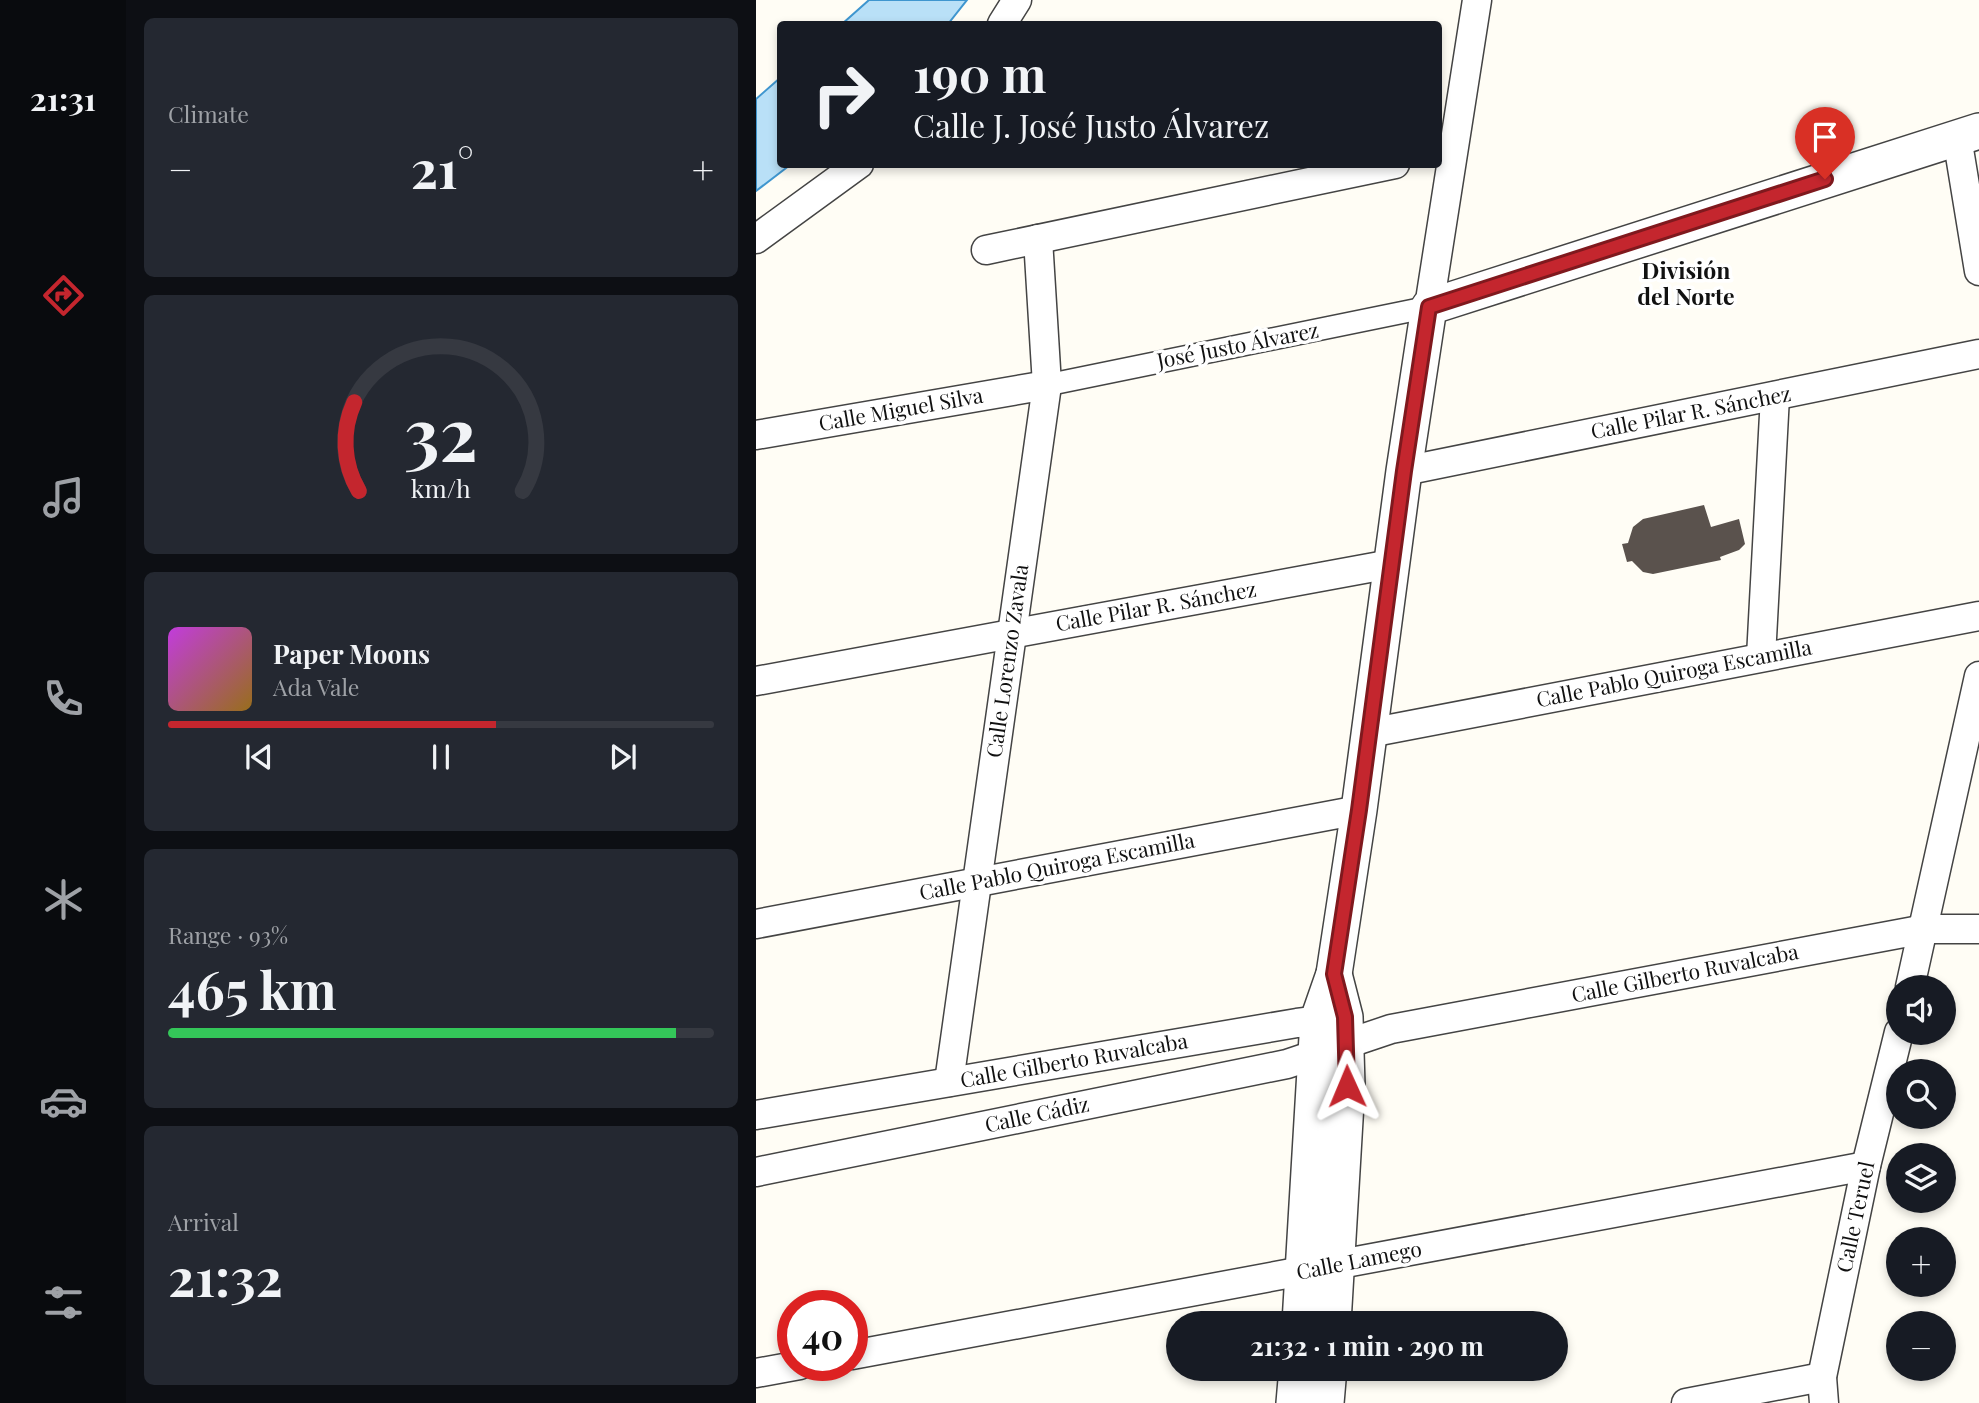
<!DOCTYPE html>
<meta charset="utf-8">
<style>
:root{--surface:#171b24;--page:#242831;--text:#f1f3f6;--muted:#9ea1a6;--line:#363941;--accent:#c4262e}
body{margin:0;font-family:"Playfair Display",serif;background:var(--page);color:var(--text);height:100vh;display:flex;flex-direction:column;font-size:26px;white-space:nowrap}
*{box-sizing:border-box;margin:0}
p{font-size:23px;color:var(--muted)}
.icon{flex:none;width:38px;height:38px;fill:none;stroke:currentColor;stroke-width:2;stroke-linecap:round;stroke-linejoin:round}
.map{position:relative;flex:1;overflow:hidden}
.sheet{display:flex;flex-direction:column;gap:18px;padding:18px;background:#0d0f14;width:630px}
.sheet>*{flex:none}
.top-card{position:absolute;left:21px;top:21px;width:665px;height:147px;border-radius:7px;box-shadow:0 4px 10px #0003;background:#171b24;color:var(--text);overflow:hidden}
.controls{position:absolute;left:1130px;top:975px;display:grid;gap:14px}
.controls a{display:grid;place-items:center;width:70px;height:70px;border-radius:50%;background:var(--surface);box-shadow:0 4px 10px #0003;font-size:35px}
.speed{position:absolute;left:21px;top:1290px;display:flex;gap:14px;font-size:35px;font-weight:700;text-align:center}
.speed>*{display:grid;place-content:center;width:91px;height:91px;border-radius:50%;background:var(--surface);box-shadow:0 4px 10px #0003;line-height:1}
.speed .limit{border:10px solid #d22;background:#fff;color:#111}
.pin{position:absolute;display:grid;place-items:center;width:60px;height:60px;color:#fff;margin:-72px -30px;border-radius:50% 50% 50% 0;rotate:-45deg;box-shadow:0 0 7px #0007}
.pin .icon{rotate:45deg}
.me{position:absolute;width:77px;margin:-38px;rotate:359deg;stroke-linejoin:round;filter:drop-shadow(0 0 5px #0008)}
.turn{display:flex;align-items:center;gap:24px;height:147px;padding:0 21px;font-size:32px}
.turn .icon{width:91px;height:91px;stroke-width:2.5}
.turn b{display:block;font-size:49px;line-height:60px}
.big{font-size:52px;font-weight:700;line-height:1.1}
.sheet .tile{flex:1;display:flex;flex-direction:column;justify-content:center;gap:10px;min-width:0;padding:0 24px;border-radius:10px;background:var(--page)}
.sheet .dial{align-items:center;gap:0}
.dial svg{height:182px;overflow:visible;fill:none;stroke:var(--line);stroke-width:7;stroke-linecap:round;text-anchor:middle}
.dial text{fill:var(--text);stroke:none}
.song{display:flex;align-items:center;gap:21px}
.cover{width:84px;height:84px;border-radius:10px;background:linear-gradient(135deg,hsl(290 70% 55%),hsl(40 70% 35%))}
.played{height:7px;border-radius:4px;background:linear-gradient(90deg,var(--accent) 60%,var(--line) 60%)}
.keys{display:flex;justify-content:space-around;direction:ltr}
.heat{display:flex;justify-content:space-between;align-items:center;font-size:38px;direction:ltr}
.charge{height:10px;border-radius:5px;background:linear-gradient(90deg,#34c759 93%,var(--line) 0)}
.trip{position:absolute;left:410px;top:1311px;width:402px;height:70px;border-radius:35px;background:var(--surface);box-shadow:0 4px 10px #0003;font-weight:700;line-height:70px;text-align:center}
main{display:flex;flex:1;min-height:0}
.menu{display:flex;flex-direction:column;width:126px;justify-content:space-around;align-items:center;background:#090b0e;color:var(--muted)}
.menu .icon{width:49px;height:49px}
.menu .active{color:var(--accent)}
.menu b{font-size:32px;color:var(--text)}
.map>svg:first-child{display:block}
</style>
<main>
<nav class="menu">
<b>21:31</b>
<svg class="icon active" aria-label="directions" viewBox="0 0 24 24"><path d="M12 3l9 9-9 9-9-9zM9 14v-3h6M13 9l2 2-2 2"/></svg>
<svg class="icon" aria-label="music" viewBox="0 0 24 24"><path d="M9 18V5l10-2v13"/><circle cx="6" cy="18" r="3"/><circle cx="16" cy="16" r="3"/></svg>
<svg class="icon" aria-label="phone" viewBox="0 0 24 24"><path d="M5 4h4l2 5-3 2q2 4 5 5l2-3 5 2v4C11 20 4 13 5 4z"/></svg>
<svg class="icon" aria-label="climate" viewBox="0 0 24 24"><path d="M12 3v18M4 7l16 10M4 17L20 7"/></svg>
<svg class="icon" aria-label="car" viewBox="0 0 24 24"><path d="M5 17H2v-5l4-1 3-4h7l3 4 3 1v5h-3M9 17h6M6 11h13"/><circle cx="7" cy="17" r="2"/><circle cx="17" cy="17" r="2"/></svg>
<svg class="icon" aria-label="filters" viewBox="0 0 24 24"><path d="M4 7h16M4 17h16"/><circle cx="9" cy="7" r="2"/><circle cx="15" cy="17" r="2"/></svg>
</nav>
<section class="sheet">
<div class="tile"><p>Climate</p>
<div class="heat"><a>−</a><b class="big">21°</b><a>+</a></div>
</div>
<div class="tile dial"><svg viewBox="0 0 100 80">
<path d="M14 69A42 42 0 1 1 86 69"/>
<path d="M14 69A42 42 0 0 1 12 30" stroke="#c4262e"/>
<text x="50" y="56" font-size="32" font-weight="700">32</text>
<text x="50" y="72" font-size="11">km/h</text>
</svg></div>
<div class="tile">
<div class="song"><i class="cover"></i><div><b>Paper Moons</b><p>Ada Vale</p></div></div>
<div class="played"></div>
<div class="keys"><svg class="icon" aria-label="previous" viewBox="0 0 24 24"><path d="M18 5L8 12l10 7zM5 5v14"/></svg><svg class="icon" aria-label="pause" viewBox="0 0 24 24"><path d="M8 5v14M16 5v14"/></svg><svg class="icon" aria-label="next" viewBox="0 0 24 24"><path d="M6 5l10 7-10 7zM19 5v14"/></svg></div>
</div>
<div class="tile"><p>Range · 93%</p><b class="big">465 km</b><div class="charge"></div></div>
<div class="tile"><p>Arrival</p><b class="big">21:32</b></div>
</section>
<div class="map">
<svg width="1223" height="1403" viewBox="0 0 1223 1403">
<rect width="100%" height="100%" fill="#fffdf5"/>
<!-- water -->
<g fill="#b9e0f7" stroke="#3f96cf" stroke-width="2">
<polygon points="113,0 211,0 192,24 86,24"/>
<polygon points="24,78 24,164 34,165 0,191 0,99"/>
</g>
<!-- building -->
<polygon fill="#5a524d" points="948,505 955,527 983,519 989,544 983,550 964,557 965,560 897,574 887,572 876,561 871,562 866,544 872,543 877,527 887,519"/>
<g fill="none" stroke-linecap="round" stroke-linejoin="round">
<defs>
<polyline id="pedestrian" points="291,385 673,307"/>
<g id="minor">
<polyline points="246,24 261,0"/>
<polyline points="1201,137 1223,271"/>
<polyline points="0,239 103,164"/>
<polyline points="230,250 639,164"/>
<polyline points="673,307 721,0"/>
<polyline points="0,435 291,385"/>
<polyline points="648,471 1223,354"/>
<polyline points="1005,657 1019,396"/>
<polyline points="0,681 635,564"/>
<polyline points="613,733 1223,616"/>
<polyline points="0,924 603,810"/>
<polyline points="1154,987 1223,676"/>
<polyline points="193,1082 291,385 282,239"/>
<polyline points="0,1115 541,1023 582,1018"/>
<polyline points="0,1172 531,1064 635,1029 1169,929 1223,929"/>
<polyline points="96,1355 1110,1166"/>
<polyline points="0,1373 44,1365"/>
<polyline points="930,1403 1066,1377"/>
<polyline points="1068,1403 1066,1377 1110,1166 1143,1032"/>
</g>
<g id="tertiary">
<polyline points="544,1323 562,1020 578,974 603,810 648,471 673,307 1223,131"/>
<polyline points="577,1323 591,1086 589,1017 578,974"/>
<polyline points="538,1403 541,1368"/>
<polyline points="570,1403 573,1368"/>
</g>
</defs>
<!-- pedestrian casing -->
<use href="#pedestrian" stroke="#444" stroke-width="24"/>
<!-- minor casing -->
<use href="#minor" stroke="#444" stroke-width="31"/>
<!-- tertiary casing -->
<use href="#tertiary" stroke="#444" stroke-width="38"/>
<!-- pedestrian -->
<use href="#pedestrian" stroke="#fff" stroke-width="21"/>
<!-- minor -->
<use href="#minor" stroke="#fff" stroke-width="28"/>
<!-- tertiary -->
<use href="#tertiary" stroke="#fff" stroke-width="35"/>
</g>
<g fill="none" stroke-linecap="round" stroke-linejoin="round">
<defs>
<polyline id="route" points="591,1086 589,1017 578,974 603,810 648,471 673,307 1069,179"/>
</defs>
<!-- route casing -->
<use href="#route" stroke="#7f191e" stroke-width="18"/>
<!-- route -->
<use href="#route" stroke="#c4262e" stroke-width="12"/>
</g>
<g text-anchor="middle" stroke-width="7" stroke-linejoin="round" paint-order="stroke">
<!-- street labels -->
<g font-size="21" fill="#111" stroke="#fff">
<text transform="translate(482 346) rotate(-11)" y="7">José Justo Álvarez</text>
<text transform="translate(145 410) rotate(-10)" y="7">Calle Miguel Silva</text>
<text transform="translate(935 413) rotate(-11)" y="7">Calle Pilar R. Sánchez</text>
<text transform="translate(400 607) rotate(-10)" y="7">Calle Pilar R. Sánchez</text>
<text transform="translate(252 661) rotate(-82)" y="7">Calle Lorenzo Zavala</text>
<text transform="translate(918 674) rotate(-11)" y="7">Calle Pablo Quiroga Escamilla</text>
<text transform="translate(301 867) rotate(-11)" y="7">Calle Pablo Quiroga Escamilla</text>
<text transform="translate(929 974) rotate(-11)" y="7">Calle Gilberto Ruvalcaba</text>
<text transform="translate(318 1061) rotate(-10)" y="7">Calle Gilberto Ruvalcaba</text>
<text transform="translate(281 1115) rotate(-12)" y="7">Calle Cádiz</text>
<text transform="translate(1100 1217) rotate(-78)" y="7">Calle Teruel</text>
<text transform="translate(603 1261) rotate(-11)" y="7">Calle Lamego</text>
</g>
<!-- neighbourhood labels -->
<g font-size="23" font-weight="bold" fill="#111" stroke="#fff">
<text x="930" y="279">División<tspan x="930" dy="26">del Norte</tspan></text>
</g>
</g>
</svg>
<div class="controls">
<a><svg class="icon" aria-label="sound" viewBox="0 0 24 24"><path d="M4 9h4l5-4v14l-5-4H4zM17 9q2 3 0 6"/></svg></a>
<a><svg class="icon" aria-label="search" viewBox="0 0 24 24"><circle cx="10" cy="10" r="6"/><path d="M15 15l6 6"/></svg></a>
<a><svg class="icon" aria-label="layers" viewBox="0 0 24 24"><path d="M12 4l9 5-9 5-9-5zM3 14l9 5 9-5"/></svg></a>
<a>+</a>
<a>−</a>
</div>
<div class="speed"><div class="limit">40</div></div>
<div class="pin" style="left:1069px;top:179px;background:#d93025"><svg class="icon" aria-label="arrive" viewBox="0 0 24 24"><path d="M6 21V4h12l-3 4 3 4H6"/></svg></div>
<svg class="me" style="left:591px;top:1086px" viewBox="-20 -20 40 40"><path d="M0-17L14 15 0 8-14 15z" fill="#c4262e" stroke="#fff" stroke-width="4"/></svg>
<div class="trip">21:32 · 1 min · 290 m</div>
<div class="top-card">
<div class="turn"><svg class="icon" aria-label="right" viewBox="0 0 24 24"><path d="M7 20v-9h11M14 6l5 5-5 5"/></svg><div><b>190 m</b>Calle J. José Justo Álvarez</div></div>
</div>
</div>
</main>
